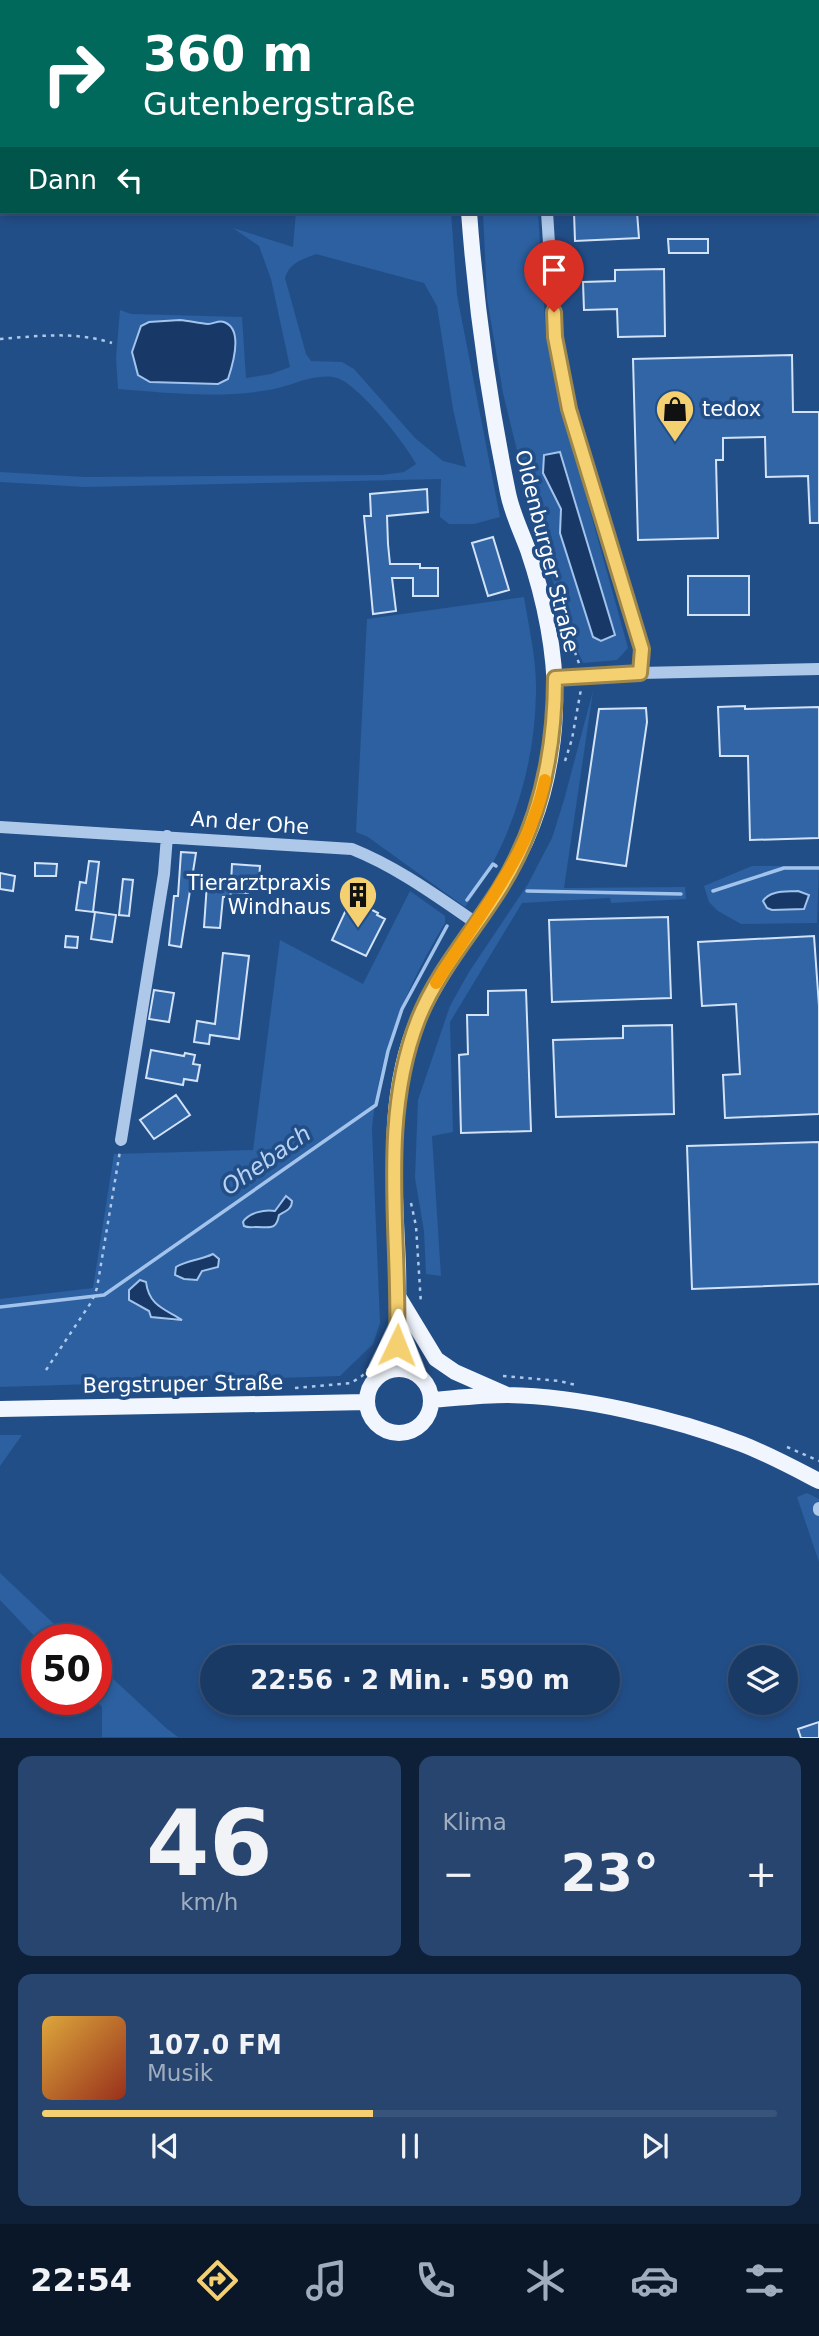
<!DOCTYPE html>
<html lang="de">
<meta charset="utf-8">
<style>
:root{--surface:#1a3a66;--page:#27456f;--text:#f1f3f6;--muted:#9fadbf;--line:#38547a;--accent:#f5d070}
body{margin:0;font-family:"DejaVu Sans",sans-serif;background:var(--page);color:var(--text);height:100vh;display:flex;flex-direction:column;font-size:26px;white-space:nowrap}
*{box-sizing:border-box;margin:0}
p{font-size:23px;color:var(--muted)}
.icon{flex:none;width:38px;height:38px;fill:none;stroke:currentColor;stroke-width:2;stroke-linecap:round;stroke-linejoin:round}
.map{position:relative;height:1738px;overflow:hidden}
.side{display:flex;flex-direction:column;gap:18px;padding:18px;background:#0e2038;flex:1}
.side>*{flex:none}
.hud{position:absolute;left:0px;top:0px;width:819px;height:214px;box-shadow:0 4px 10px #0003,0 0 0 2px var(--line);background:#00695c;color:#fff;overflow:hidden}
.controls{position:absolute;left:728px;top:1645px;display:grid;gap:14px}
.controls a{display:grid;place-items:center;width:70px;height:70px;border-radius:50%;background:var(--surface);box-shadow:0 4px 10px #0003,0 0 0 2px var(--line);font-size:35px}
.speed{position:absolute;left:21px;top:1624px;display:flex;gap:14px;font-size:35px;font-weight:700;text-align:center}
.speed>*{display:grid;place-content:center;width:91px;height:91px;border-radius:50%;background:var(--surface);box-shadow:0 4px 10px #0003,0 0 0 2px var(--line);line-height:1}
.speed .limit{border:10px solid #d22;background:#fff;color:#111}
.pin{position:absolute;display:grid;place-items:center;width:60px;height:60px;color:#fff;margin:-72px -30px;border-radius:50% 50% 50% 0;rotate:-45deg;box-shadow:0 0 7px #0007}
.pin .icon{rotate:45deg}
.me{position:absolute;width:77px;margin:-38px;rotate:2deg;stroke-linejoin:round;filter:drop-shadow(0 0 5px #0008)}
.turn{display:flex;align-items:center;gap:24px;height:147px;padding:0 28px;font-size:32px}
.turn .icon{width:91px;height:91px;stroke-width:2.5}
.turn b{display:block;font-size:49px;line-height:60px}
.then{display:flex;align-items:center;height:66px;padding:0 28px;background:#0003;gap:14px;font-size:26px}
.big{font-size:52px;font-weight:700;line-height:1.1}
.side .card{flex:1;display:flex;flex-direction:column;justify-content:center;gap:10px;min-width:0;padding:0 24px;border-radius:14px;background:var(--page)}
.side .dial{align-items:center;gap:0}
.dial b{font-size:91px;line-height:1}
.song{display:flex;align-items:center;gap:21px}
.cover{width:84px;height:84px;border-radius:10px;background:linear-gradient(135deg,hsl(40 70% 55%),hsl(10 70% 35%))}
.played{height:7px;border-radius:4px;background:linear-gradient(90deg,var(--accent) 45%,var(--line) 45%)}
.keys{display:flex;justify-content:space-around;direction:ltr}
.heat{display:flex;justify-content:space-between;align-items:center;font-size:38px;direction:ltr}
.side .tiles{flex:1;display:grid;gap:18px;grid-template-columns:1fr 1fr}
.card:last-child{grid-column:span 2}
.trip{position:absolute;left:200px;top:1645px;width:420px;height:70px;border-radius:35px;background:var(--surface);box-shadow:0 4px 10px #0003,0 0 0 2px var(--line);font-weight:700;line-height:70px;text-align:center}
.menu{display:flex;height:112px;justify-content:space-around;align-items:center;background:#0a1729;color:var(--muted)}
.menu .icon{width:49px;height:49px}
.menu .current{color:var(--accent)}
.menu b{font-size:32px;color:var(--text)}
.map>svg:first-child{display:block}
.green{fill:#2c60a0;fill-rule:evenodd}
.water{fill:#183968;stroke:#a2c3eb;stroke-width:2}
.lines{fill:none;stroke-linecap:round;stroke-linejoin:round}
.stream{stroke:#a2c3eb;stroke-width:3.5}
.building{fill:#3265a5;stroke:#d2e3f7;stroke-width:2}
.path{stroke:#aec8ea;stroke-width:2.5;stroke-dasharray:3.5 5;stroke-linecap:butt}
.minor{stroke:#aec8ea;stroke-width:12}
.major{stroke:#f1f6fe;stroke-width:16}
.route-casing{stroke:#9f8749;stroke-width:18}
.route{stroke:#f5d070;stroke-width:12}
.slow{stroke:#f59e0b;stroke-width:12}
.labels{text-anchor:middle;stroke-width:7;stroke-linejoin:round;paint-order:stroke}
.poi-label{font-size:21px;fill:#fff;stroke:#224e88;text-anchor:start}
.street-label{font-size:21px;fill:#fff;stroke:#224e88}
.water-label{font-size:23px;font-style:italic;fill:#bad2f1;stroke:#224e88}
</style>
<div class="map">
<svg width="819" height="1738" viewBox="0 0 819 1738">
<rect width="100%" height="100%" fill="#224e88"/>
<path class="green" d="M 296,212 L 451,212 L 457,295 L 500,517 L 474,524 L 449,524 L 440,517 L 441,479 L 85,487 L 0,482 L 0,472 L 85,477 L 382,475 L 404,472 L 416,464 C 406,444 358,384 337,378 C 317,372 293,385 274,389 C 223,399 169,393 118,389 L 116,358 L 120,310 L 131,314 L 242,317 L 246,378 L 271,374 L 290,367 L 271,279 L 259,246 L 233,228 L 293,247 ZM 316,254 L 424,283 L 437,306 L 453,409 L 466,467 L 443,461 L 415,438 L 354,369 L 342,362 L 311,361 L 306,354 L 285,278 C 290,262 302,260 316,254 Z
M 483,212 L 538,212 L 546,337 L 563,413 L 628,648 L 617,660 L 583,663 L 566,624 L 532,512 L 503,393 L 487,298 Z
M 524,597 C 529,629 537,661 536,693 C 535,768 510,847 465,907 L 368,837 L 356,832 L 367,619 Z
M 593,691 L 564,888 L 685,887 L 686,899 L 611,903 L 610,898 L 522,903 L 450,1022 L 453,1132 L 432,1136 L 441,1276 L 426,1274 L 424,1231 L 415,1178 L 418,1100 L 450,1006 L 469,972 L 528,884 L 552,838 L 564,800 Z
M 752,866 L 819,866 L 817,923 L 741,924 L 718,911 L 709,902 L 704,886 Z
M 410,891 L 445,916 L 445,923 C 405,990 379,1051 372,1129 L 380,1323 L 373,1344 L 340,1376 L 0,1387 L 0,1299 L 93,1288 L 114,1154 L 253,1150 L 280,940 L 363,984 ZM 280,1203 L 288,1210 L 279,1214 L 277,1224 L 257,1227 L 255,1214 L 265,1210 L 275,1211 ZM 205,1259 L 218,1267 L 202,1271 L 181,1264 ZM 137,1282 L 146,1282 C 149,1304 163,1310 182,1319 L 174,1321 L 151,1317 L 149,1311 L 134,1304 L 128,1295 Z
M 0,1435 L 22,1435 L 0,1466 Z
M 807,1493 L 819,1499 L 819,1562 L 797,1497 Z
M 0,1573 L 71,1640 L 38,1640 L 0,1600 Z
M 96,1663 L 166,1728 L 178,1737 L 102,1737 L 102,1707 L 95,1699 Z"/>
<path class="water" d="M 180,320 C 189,321 199,323 208,324 C 214,324 218,320 224,322 C 244,329 233,364 228,379 L 218,384 L 150,382 L 138,375 L 132,352 L 141,326 L 149,322 Z
M 560,452 L 615,635 L 601,641 L 593,637 L 560,533 L 561,509 L 543,473 L 544,455 Z
M 798,891 L 809,895 L 804,909 L 772,910 L 767,908 L 763,901 C 770,890 786,892 798,891 Z
M 286,1196 L 292,1201 C 292,1209 286,1211 279,1215 C 276,1231 270,1227 256,1227 C 252,1227 248,1228 244,1226 L 243,1222 C 248,1213 265,1209 275,1211 Z
M 213,1254 L 219,1259 L 218,1267 L 202,1271 L 197,1280 L 184,1279 L 175,1275 L 176,1267 C 187,1260 201,1260 213,1254 Z
M 140,1280 L 146,1282 C 149,1306 165,1309 182,1320 L 151,1317 L 149,1311 L 129,1300 L 129,1290 Z"/>
<g class="lines">
<path class="stream" d="M 527,891 L 681,894
M 713,891 L 784,868 L 819,868
M 467,900 L 493,864 L 496,866
M 0,1307 L 104,1295 L 376,1105 L 388,1051 L 402,1009 L 447,926"/>
</g>
<path class="building" d="M 574,212 L 637,212 L 639,238 L 575,241 Z
M 668,239 L 708,239 L 708,253 L 669,253 Z
M 664,269 L 665,336 L 618,337 L 617,309 L 584,310 L 583,282 L 615,281 L 615,270 Z
M 792,355 L 793,412 L 819,412 L 819,523 L 810,523 L 808,476 L 766,477 L 765,437 L 723,438 L 723,460 L 716,460 L 718,538 L 638,540 L 633,359 Z
M 427,489 L 428,512 L 387,516 L 388,544 L 390,564 L 420,564 L 420,568 L 438,568 L 438,596 L 413,596 L 413,578 L 392,578 L 396,611 L 373,614 L 364,516 L 371,516 L 370,494 Z
M 493,537 L 509,590 L 488,596 L 472,543 Z
M 688,576 L 749,576 L 749,615 L 688,615 Z
M 745,706 L 745,709 L 819,707 L 819,838 L 750,840 L 748,756 L 720,756 L 718,707 Z
M 646,708 L 647,722 L 626,866 L 577,859 L 599,709 Z
M 181,852 L 196,853 L 181,947 L 169,945 L 174,896 L 178,896 Z
M 89,861 L 99,862 L 93,912 L 76,910 L 80,882 L 86,883 Z
M 35,863 L 57,864 L 56,876 L 35,876 Z
M 232,864 L 260,866 L 259,881 L 249,880 L 248,893 L 231,892 L 230,897 L 223,897 L 220,928 L 204,927 L 207,883 L 231,884 Z
M 0,873 L 15,876 L 13,891 L 0,889 Z
M 123,879 L 133,880 L 129,916 L 119,915 Z
M 351,899 L 378,913 L 377,915 L 385,919 L 366,956 L 332,940 Z
M 95,912 L 116,915 L 112,942 L 91,939 Z
M 668,917 L 671,998 L 552,1002 L 549,920 Z
M 66,936 L 78,937 L 77,948 L 65,947 Z
M 814,936 L 819,1006 L 819,1114 L 725,1118 L 723,1075 L 740,1074 L 736,1004 L 702,1006 L 698,942 Z
M 223,953 L 249,956 L 239,1039 L 210,1035 L 209,1044 L 194,1042 L 197,1021 L 215,1024 Z
M 154,990 L 174,993 L 169,1022 L 149,1019 Z
M 526,990 L 531,1131 L 461,1133 L 459,1055 L 468,1054 L 467,1015 L 488,1015 L 488,991 Z
M 672,1025 L 674,1114 L 556,1117 L 553,1040 L 623,1038 L 623,1026 Z
M 151,1050 L 184,1056 L 185,1053 L 195,1055 L 193,1064 L 200,1065 L 197,1081 L 184,1079 L 183,1085 L 146,1078 Z
M 176,1095 L 190,1115 L 154,1139 L 140,1120 Z
M 819,1142 L 819,1284 L 692,1289 L 687,1146 Z
M 819,1722 L 819,1738 L 801,1738 L 798,1729 Z"/>
<g class="lines">
<path class="path" d="M 0,339 C 38,336 75,331 112,343
M 563,620 L 580,666
M 565,761 L 572,739 L 581,689
M 411,1203 L 416,1226 L 421,1304
M 46,1370 L 92,1301 L 97,1288 L 120,1151
M 503,1376 L 559,1381 L 576,1385
M 295,1388 L 351,1383 L 362,1376 L 384,1352
M 787,1447 L 819,1461"/>
<path class="minor" d="M 532,0 L 532,2
M 547,212 L 555,337 L 570,409 L 642,649 L 640,673
M 555,678 L 640,673 L 819,669
M 0,827 L 352,849 C 397,867 435,895 476,923
M 121,1140 L 164,874 L 167,836
M 819,1508 L 819,1510"/>
<path class="major" d="M 453,0 L 453,2
M 399,1298 L 436,1359 L 455,1372 L 505,1394
M367 1401a32 32 0 1 1 64 0a32 32 0 1 1-64 0Z
M 398,1369 C 397,1335 399,1300 398,1266 C 395,1184 384,1093 420,1015 C 441,971 470,933 497,893 C 525,851 544,802 551,753 C 562,684 550,615 528,550 C 521,531 512,513 508,493 C 489,401 476,306 469,212
M 432,1400 C 457,1398 482,1395 507,1395 C 580,1396 673,1418 742,1444 C 768,1454 794,1468 819,1481
M 0,1409 L 367,1402"/>
</g>
<g class="lines">
<g class="route-casing">
<path id="route" d="M 397,1345 C 401,1237 378,1123 418,1020 C 437,972 472,933 499,890 C 540,825 555,754 555,678 L 640,673 L 642,649 L 569,409 L 555,337 L 554,312"/>
</g>
<use href="#route" class="route"/>
<path class="slow" d="M 436,983 C 477,917 528,858 545,780"/>
</g>
<defs>
<g id="shop-pin" transform="scale(2.0125)"><path d="M0 17L-7.5 6A9.5 9.5 0 1 1 7.5 6Z" fill="#f5d070" stroke="#224e88"/><path d="M-5-2.5h2.3a2.7 3.5 0 0 1 5.4 0H5L5.5 6h-11ZM-1.5-2.5h3a1.5 2.3 0 0 0-3 0Z" fill="#111"/></g>
<g id="building-pin" transform="scale(2.0125)"><path d="M0 17L-7.5 6A9.5 9.5 0 1 1 7.5 6Z" fill="#f5d070" stroke="#224e88"/><path d="M-4-6H4V6H1V3H-1V6H-4ZM-2.5-4.3h1.7v1.8h-1.7ZM.8-4.3h1.7v1.8H.8ZM-2.5-1h1.7V.8h-1.7ZM.8-1h1.7V.8H.8Z" fill="#111"/></g>
</defs>
<g fill-rule="evenodd">
<use href="#shop-pin" x="675" y="409"/>
<use href="#building-pin" x="358" y="895"/>
</g>
<g class="labels">
<g class="poi-label">
<text x="702" y="416">tedox</text>
<text x="331" y="890" text-anchor="end">Tierarztpraxis<tspan x="331" dy="24">Windhaus</tspan></text>
</g>
<g class="street-label">
<text transform="translate(547 551) rotate(76)" y="7">Oldenburger Straße</text>
<text transform="translate(250 823) rotate(4)" y="7">An der Ohe</text>
<text transform="translate(183 1384) rotate(-1)" y="7">Bergstruper Straße</text>
</g>
<g class="water-label">
<text transform="translate(266 1160) rotate(-35)" y="8">Ohebach</text>
</g>
</g>
</svg>
<div class="controls">
<a><svg class="icon" aria-label="layers" viewBox="0 0 24 24"><path d="M12 4l9 5-9 5-9-5zM3 14l9 5 9-5"/></svg></a>
</div>
<div class="speed"><div class="limit">50</div></div>
<div class="pin" style="left:554px;top:312px;background:#d93025"><svg class="icon" aria-label="arrive" viewBox="0 0 24 24"><path d="M6 21V4h12l-3 4 3 4H6"/></svg></div>
<svg class="me" style="left:397px;top:1345px" viewBox="-20 -20 40 40"><path d="M0-17L14 15 0 8-14 15z" fill="#f5d070" stroke="#fff" stroke-width="4"/></svg>
<div class="trip">22:56 · 2 Min. · 590 m</div>
<div class="hud">
<div class="turn"><svg class="icon" aria-label="right" viewBox="0 0 24 24"><path d="M7 20v-9h11M14 6l5 5-5 5"/></svg><div><b>360 m</b>Gutenbergstraße</div></div>
<div class="then">Dann<svg class="icon" aria-label="left" viewBox="0 0 24 24"><path d="M17 20v-9H6M10 6l-5 5 5 5"/></svg></div>
</div>
</div>
<section class="side">
<div class="tiles">
<div class="card dial"><b>46</b><p>km/h</p></div>
<div class="card"><p>Klima</p>
<div class="heat"><a>−</a><b class="big">23°</b><a>+</a></div>
</div>
<div class="card">
<div class="song"><i class="cover"></i><div><b>107.0 FM</b><p>Musik</p></div></div>
<div class="played"></div>
<div class="keys"><svg class="icon" aria-label="previous" viewBox="0 0 24 24"><path d="M18 5L8 12l10 7zM5 5v14"/></svg><svg class="icon" aria-label="pause" viewBox="0 0 24 24"><path d="M8 5v14M16 5v14"/></svg><svg class="icon" aria-label="next" viewBox="0 0 24 24"><path d="M6 5l10 7-10 7zM19 5v14"/></svg></div>
</div>
</div>
</section>
<nav class="menu">
<b>22:54</b>
<svg class="icon current" aria-label="directions" viewBox="0 0 24 24"><path d="M12 3l9 9-9 9-9-9zM9 14v-3h6M13 9l2 2-2 2"/></svg>
<svg class="icon" aria-label="music" viewBox="0 0 24 24"><path d="M9 18V5l10-2v13"/><circle cx="6" cy="18" r="3"/><circle cx="16" cy="16" r="3"/></svg>
<svg class="icon" aria-label="phone" viewBox="0 0 24 24"><path d="M5 4h4l2 5-3 2q2 4 5 5l2-3 5 2v4C11 20 4 13 5 4z"/></svg>
<svg class="icon" aria-label="climate" viewBox="0 0 24 24"><path d="M12 3v18M4 7l16 10M4 17L20 7"/></svg>
<svg class="icon" aria-label="car" viewBox="0 0 24 24"><path d="M5 17H2v-5l4-1 3-4h7l3 4 3 1v5h-3M9 17h6M6 11h13"/><circle cx="7" cy="17" r="2"/><circle cx="17" cy="17" r="2"/></svg>
<svg class="icon" aria-label="filters" viewBox="0 0 24 24"><path d="M4 7h16M4 17h16"/><circle cx="9" cy="7" r="2"/><circle cx="15" cy="17" r="2"/></svg>
</nav>
